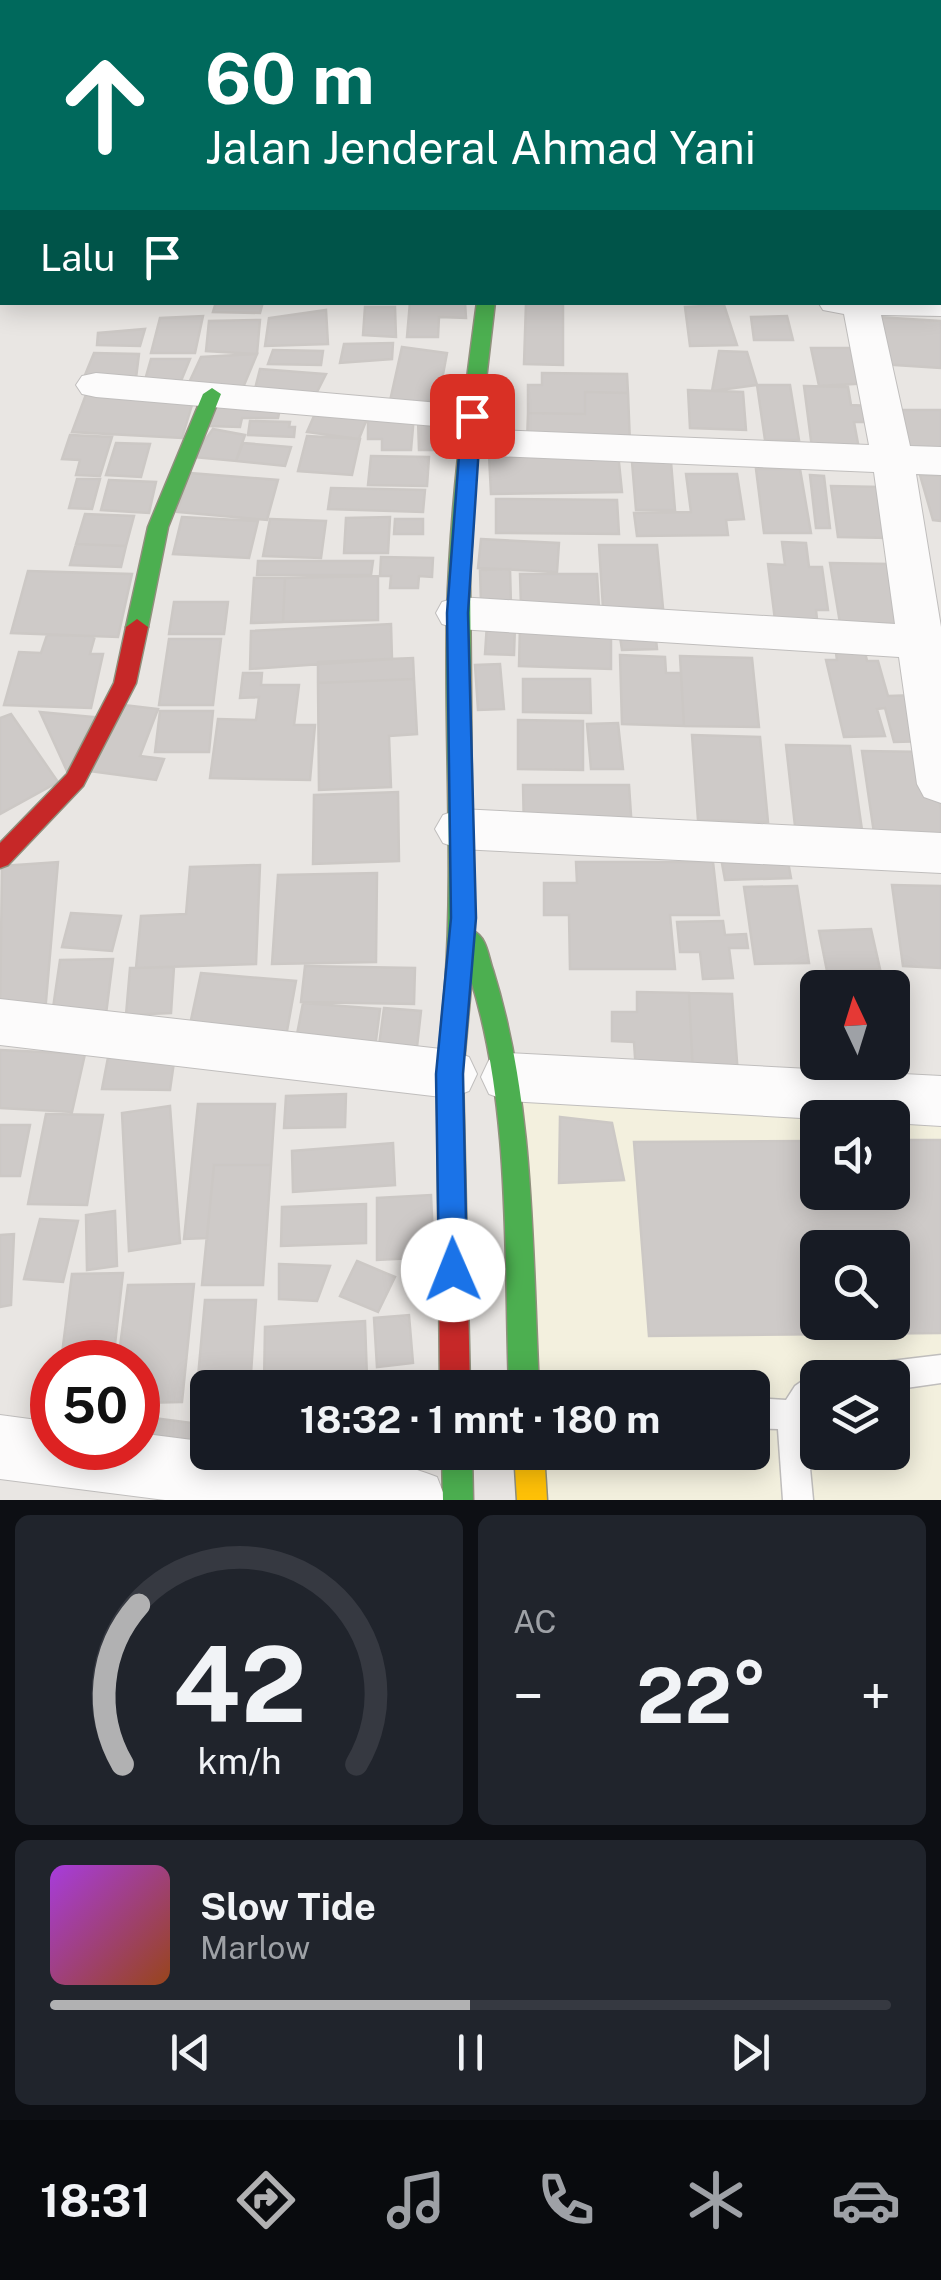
<!DOCTYPE html>
<html lang="id">
<meta charset="utf-8">
<style>
:root{--surface:#171b24;--page:#20242c;--text:#f1f3f6;--muted:#9ea1a6;--line:#363941;--accent:#b1b1b2}
body{margin:0;font-family:"Public Sans",sans-serif;background:var(--page);color:var(--text);height:100vh;display:flex;flex-direction:column;font-size:38px;white-space:nowrap}
*{box-sizing:border-box;margin:0}
p{font-size:32px;color:var(--muted)}
.icon{flex:none;width:55px;height:55px;fill:none;stroke:currentColor;stroke-width:2;stroke-linecap:round;stroke-linejoin:round}
.map{position:relative;height:1500px;overflow:hidden}
.side{display:flex;flex-direction:column;gap:15px;padding:15px;background:#0d0f14;flex:1}
.side>*{flex:none}
.top-card{position:absolute;left:0px;top:0px;width:942px;height:305px;box-shadow:0 5px 25px #0003;background:#00695c;color:#fff;overflow:hidden}
.needle{width:65px;rotate:356deg}
.controls{position:absolute;left:800px;top:970px;display:grid;gap:20px}
.controls a{display:grid;place-items:center;width:110px;height:110px;border-radius:15px;background:var(--surface);box-shadow:0 5px 25px #0003;font-size:50px}
.speed{position:absolute;left:30px;top:1340px;display:flex;gap:20px;font-size:50px;font-weight:700;text-align:center}
.speed>*{display:grid;place-content:center;width:130px;height:130px;border-radius:50%;background:var(--surface);box-shadow:0 5px 25px #0003;line-height:1}
.speed .limit{border:15px solid #d22;background:#fff;color:#111}
.pin{position:absolute;display:grid;place-items:center;width:85px;height:85px;color:#fff;margin:-42px;border-radius:20px;box-shadow:0 5px 15px #0006}
.me{position:absolute;width:110px;margin:-55px;rotate:359deg;stroke-linejoin:round;filter:drop-shadow(0 0 8px #0008)}
.turn{display:flex;align-items:center;gap:35px;height:210px;padding:0 40px;font-size:45px}
.turn .icon{width:130px;height:130px;stroke-width:2.5}
.turn b{display:block;font-size:70px;line-height:85px}
.then{display:flex;align-items:center;height:95px;padding:0 40px;background:#0003;gap:20px;font-size:38px}
.big{font-size:75px;font-weight:700;line-height:1.1}
.side .widget{flex:1;display:flex;flex-direction:column;justify-content:center;gap:15px;min-width:0;padding:0 35px;border-radius:15px;background:var(--page)}
.side .dial{align-items:center;gap:0}
.dial svg{height:260px;overflow:visible;fill:none;stroke:var(--line);stroke-width:7;stroke-linecap:round;text-anchor:middle}
.dial text{fill:var(--text);stroke:none}
.song{display:flex;align-items:center;gap:30px}
.cover{width:120px;height:120px;border-radius:15px;background:linear-gradient(135deg,hsl(280 70% 55%),hsl(20 70% 35%))}
.played{height:10px;border-radius:5px;background:linear-gradient(90deg,var(--accent) 50%,var(--line) 50%)}
.keys{display:flex;justify-content:space-around;direction:ltr}
.heat{display:flex;justify-content:space-between;align-items:center;font-size:55px;direction:ltr}
.side .tiles{flex:1;display:grid;gap:15px;grid-template-columns:1fr 1fr}
.widget:last-child{grid-column:span 2}
.trip{position:absolute;left:190px;top:1370px;width:580px;height:100px;border-radius:15px;background:var(--surface);box-shadow:0 5px 25px #0003;font-weight:700;line-height:100px;text-align:center}
.menu{display:flex;height:160px;justify-content:space-around;align-items:center;background:#090b0e;color:var(--muted)}
.menu .icon{width:70px;height:70px}
.menu .active{color:var(--accent)}
.menu b{font-size:45px;color:var(--text)}
.map>svg:first-child{display:block}
.education{fill:#f3f0de;fill-rule:evenodd}
.building{fill:#cecac8;stroke:#ccc8c5;stroke-width:2.5;fill-rule:evenodd}
.lines{fill:none;stroke-linecap:round;stroke-linejoin:round}
.lane-casing{stroke:#c0bebd;stroke-width:3}
.street-casing{stroke:#c0bebd;stroke-width:2}
.fast-casing{stroke:#90907d;stroke-width:3}
.slow-casing{stroke:#90907d;stroke-width:3}
.jam-casing{stroke:#90907d;stroke-width:3}
.lane{fill:#fcfbfb;fill-rule:evenodd}
.street{fill:#fcfbfb;fill-rule:evenodd}
.fast{fill:#4caf50;fill-rule:evenodd}
.slow{fill:#ffc107;fill-rule:evenodd}
.jam{fill:#c62828;fill-rule:evenodd}
.route{fill:#1a73e8;stroke:#114b97;stroke-width:2.5}
</style>
<div class="map">
<svg width="941" height="1500" viewBox="0 0 941 1500">
<rect width="100%" height="100%" fill="#e9e6e3"/>
<path class="education" d="M 508,1077 L 941,1111 L 941,1500 L 532,1500 L 529,1453 L 752,1452 L 752,1388 L 524,1387 ZM 818,1118 L 892,1118 L 892,1192 L 818,1192 ZM 818,1248 L 892,1248 L 892,1322 L 818,1322 ZM 818,1378 L 892,1378 L 892,1452 L 818,1452 Z"/>
<path class="building" d="M 216,302 L 263,302 L 260,313 L 213,312 Z
M 410,302 L 465,302 L 466,318 L 439,317 L 438,337 L 407,337 Z
M 526,303 L 563,304 L 563,365 L 524,364 Z
M 724,305 L 737,345 L 690,346 L 685,307 Z
M 365,307 L 395,307 L 396,337 L 363,335 Z
M 326,310 L 328,344 L 265,346 L 269,318 Z
M 203,316 L 195,353 L 151,353 L 160,318 Z
M 787,316 L 793,340 L 754,340 L 751,317 Z
M 877,317 L 941,321 L 941,368 L 880,364 Z
M 260,320 L 257,354 L 206,351 L 209,321 Z
M 145,329 L 140,346 L 97,345 L 98,333 Z
M 393,343 L 392,359 L 340,363 L 344,344 Z
M 402,347 L 447,353 L 438,401 L 390,401 Z
M 811,348 L 861,348 L 871,383 L 819,386 Z
M 273,350 L 323,351 L 321,365 L 268,364 Z
M 719,351 L 747,352 L 757,385 L 712,391 Z
M 94,353 L 139,354 L 135,386 L 83,380 Z
M 257,354 L 242,390 L 187,387 L 201,357 Z
M 151,359 L 190,359 L 181,381 L 145,380 Z
M 260,369 L 326,374 L 316,394 L 255,389 Z
M 542,373 L 627,374 L 628,393 L 585,392 L 585,414 L 528,413 L 528,385 L 542,385 Z
M 757,385 L 790,385 L 799,440 L 765,440 Z
M 804,386 L 848,387 L 851,405 L 870,406 L 873,422 L 854,422 L 859,449 L 812,448 Z
M 88,389 L 195,395 L 182,438 L 72,432 Z
M 688,390 L 743,392 L 746,430 L 690,428 Z
M 585,392 L 628,393 L 630,444 L 527,442 L 528,413 L 585,414 Z
M 214,403 L 281,404 L 278,418 L 242,418 L 240,427 L 209,426 Z
M 317,409 L 368,416 L 359,439 L 307,432 Z
M 898,410 L 941,410 L 941,451 L 908,451 Z
M 414,416 L 411,450 L 382,450 L 382,439 L 368,439 L 368,417 Z
M 418,418 L 448,418 L 449,450 L 419,450 Z
M 250,421 L 290,422 L 289,427 L 295,427 L 294,437 L 248,435 Z
M 213,429 L 245,435 L 236,461 L 193,457 Z
M 70,435 L 112,437 L 100,476 L 76,475 L 80,460 L 62,459 Z
M 307,436 L 360,439 L 352,475 L 298,471 Z
M 116,443 L 150,444 L 141,477 L 106,475 Z
M 243,443 L 291,447 L 285,466 L 236,461 Z
M 618,453 L 622,492 L 491,494 L 489,455 Z
M 371,456 L 429,457 L 427,486 L 368,485 Z
M 632,462 L 671,462 L 675,510 L 636,510 Z
M 756,469 L 800,469 L 811,533 L 764,533 Z
M 190,473 L 278,480 L 267,520 L 177,512 Z
M 686,474 L 737,474 L 744,519 L 726,520 L 728,535 L 637,536 L 634,513 L 691,512 Z
M 810,475 L 824,476 L 830,528 L 816,528 Z
M 920,475 L 941,476 L 941,521 L 933,520 Z
M 77,479 L 100,479 L 92,509 L 69,508 Z
M 109,480 L 156,482 L 149,513 L 101,510 Z
M 831,486 L 881,487 L 889,538 L 838,537 Z
M 331,488 L 425,490 L 423,512 L 328,509 Z
M 496,499 L 617,500 L 619,534 L 496,533 Z
M 85,514 L 134,516 L 126,546 L 76,544 Z
M 182,517 L 258,521 L 249,558 L 173,554 Z
M 390,517 L 388,553 L 344,553 L 346,518 Z
M 270,519 L 326,521 L 321,558 L 263,556 Z
M 395,519 L 423,519 L 423,534 L 394,534 Z
M 481,539 L 559,543 L 557,572 L 478,568 Z
M 782,542 L 806,543 L 809,567 L 822,567 L 828,610 L 816,610 L 818,629 L 776,628 L 768,564 L 785,565 Z
M 76,544 L 126,546 L 121,567 L 70,565 Z
M 599,545 L 657,545 L 663,608 L 603,608 Z
M 381,557 L 433,558 L 432,577 L 419,576 L 418,588 L 390,588 L 391,576 L 380,576 Z
M 258,561 L 373,561 L 371,575 L 257,575 Z
M 830,563 L 890,564 L 900,624 L 840,623 Z
M 510,569 L 511,605 L 481,605 L 480,570 Z
M 28,571 L 132,574 L 118,637 L 11,633 Z
M 520,574 L 597,574 L 599,607 L 521,607 Z
M 378,576 L 378,620 L 283,622 L 285,578 Z
M 254,578 L 285,578 L 283,622 L 251,623 Z
M 174,602 L 228,602 L 224,634 L 169,634 Z
M 391,624 L 392,659 L 250,669 L 251,631 Z
M 487,624 L 515,625 L 514,655 L 485,654 Z
M 520,625 L 611,628 L 611,669 L 519,666 Z
M 619,630 L 655,630 L 657,649 L 622,650 Z
M 47,635 L 95,636 L 90,654 L 103,654 L 91,708 L 4,705 L 19,652 L 41,653 Z
M 169,639 L 221,639 L 213,705 L 159,705 Z
M 865,652 L 867,661 L 878,661 L 888,696 L 917,695 L 931,741 L 894,742 L 885,708 L 877,709 L 885,736 L 844,737 L 826,660 L 837,660 L 836,653 Z
M 620,655 L 665,657 L 666,673 L 681,673 L 684,726 L 622,724 Z
M 680,656 L 752,658 L 759,727 L 684,726 Z
M 413,658 L 414,679 L 318,683 L 318,662 Z
M 500,664 L 504,709 L 478,710 L 475,665 Z
M 243,673 L 262,673 L 261,685 L 299,685 L 294,725 L 315,725 L 310,780 L 210,778 L 218,719 L 256,720 L 259,697 L 240,698 Z
M 414,679 L 417,734 L 389,736 L 391,787 L 319,790 L 318,683 Z
M 523,679 L 590,679 L 591,713 L 523,712 Z
M 115,704 L 158,709 L 140,756 L 164,759 L 156,780 L 89,771 Z
M 160,711 L 213,711 L 209,752 L 155,752 Z
M 40,712 L 94,717 L 67,771 Z
M 11,714 L 58,782 L 0,814 L 0,718 Z
M 518,720 L 583,721 L 583,770 L 518,769 Z
M 618,723 L 623,769 L 591,769 L 587,724 Z
M 692,735 L 760,737 L 768,822 L 698,820 Z
M 786,745 L 850,746 L 863,837 L 796,835 Z
M 862,751 L 930,752 L 941,810 L 941,834 L 874,833 Z
M 523,785 L 629,785 L 632,830 L 524,830 Z
M 398,792 L 399,861 L 313,864 L 314,795 Z
M 787,856 L 791,878 L 725,880 L 721,858 Z
M 58,862 L 45,1013 L 0,1016 L 2,866 Z
M 576,862 L 713,862 L 719,915 L 670,915 L 675,969 L 570,969 L 569,915 L 544,915 L 544,883 L 577,883 Z
M 260,865 L 256,964 L 136,968 L 141,916 L 186,914 L 190,867 Z
M 377,873 L 376,962 L 272,964 L 278,875 Z
M 892,885 L 941,886 L 941,968 L 903,966 Z
M 797,886 L 809,963 L 755,964 L 744,887 Z
M 71,913 L 121,916 L 112,951 L 62,947 Z
M 723,921 L 725,935 L 746,934 L 748,948 L 729,948 L 733,978 L 703,979 L 700,952 L 680,952 L 677,922 Z
M 871,929 L 880,969 L 827,971 L 819,931 Z
M 113,959 L 106,1014 L 52,1015 L 60,960 Z
M 305,966 L 415,968 L 414,1004 L 301,1002 Z
M 174,967 L 171,1013 L 126,1015 L 130,968 Z
M 201,973 L 296,981 L 285,1042 L 188,1034 Z
M 637,992 L 689,993 L 693,1074 L 636,1072 L 634,1042 L 612,1041 L 612,1012 L 637,1012 Z
M 689,993 L 732,994 L 738,1075 L 693,1074 Z
M 303,1003 L 380,1009 L 374,1056 L 294,1050 Z
M 384,1008 L 421,1011 L 416,1056 L 378,1053 Z
M 110,1047 L 176,1048 L 170,1090 L 102,1089 Z
M 0,1050 L 85,1054 L 72,1112 L 0,1108 Z
M 346,1094 L 345,1127 L 284,1128 L 286,1096 Z
M 198,1104 L 275,1104 L 271,1165 L 214,1165 L 207,1238 L 184,1239 Z
M 170,1106 L 180,1243 L 129,1251 L 122,1113 Z
M 46,1114 L 103,1115 L 87,1205 L 28,1204 Z
M 560,1117 L 612,1123 L 624,1180 L 559,1183 Z
M 0,1125 L 30,1125 L 20,1176 L 0,1176 Z
M 892,1140 L 941,1140 L 941,1333 L 649,1336 L 634,1142 L 818,1141 L 818,1192 L 892,1192 ZM 818,1248 L 892,1248 L 892,1322 L 818,1322 Z
M 393,1143 L 395,1185 L 293,1192 L 292,1151 Z
M 214,1165 L 271,1165 L 263,1285 L 202,1285 Z
M 431,1195 L 434,1257 L 377,1260 L 377,1198 Z
M 366,1204 L 366,1243 L 281,1246 L 282,1207 Z
M 115,1211 L 117,1266 L 87,1270 L 86,1215 Z
M 40,1219 L 78,1221 L 63,1282 L 24,1279 Z
M 14,1234 L 11,1305 L 0,1307 L 0,1235 Z
M 357,1261 L 395,1277 L 378,1312 L 340,1296 Z
M 279,1264 L 330,1266 L 317,1301 L 279,1299 Z
M 123,1273 L 113,1362 L 61,1362 L 72,1274 Z
M 194,1284 L 182,1402 L 138,1403 L 138,1362 L 118,1362 L 128,1285 Z
M 205,1300 L 256,1300 L 250,1388 L 208,1388 L 208,1410 L 195,1410 Z
M 409,1315 L 413,1363 L 377,1367 L 374,1318 Z
M 365,1321 L 367,1378 L 264,1385 L 265,1327 Z
M 138,1416 L 208,1425 L 208,1452 L 225,1459 L 138,1447 Z
M 359,1452 L 410,1452 L 409,1465 L 359,1463 Z"/>
<g class="lines">
<g class="lane-casing">
<path id="lane" d="M 941,1355 L 941,1383 L 892,1390 L 892,1378 L 860,1378 L 864,1368 L 874,1363 Z
M 818,1370 L 830,1378 L 818,1378 L 818,1405 L 810,1415 L 807,1436 L 813,1500 L 783,1500 L 778,1429 L 752,1428 L 752,1398 L 786,1400 L 795,1386 Z"/>
</g>
<g class="street-casing">
<path id="street" d="M 98,0 L 128,0 L 128,2 L 98,2 Z
M 796,0 L 826,0 L 827,2 L 797,2 Z
M 940,157 L 941,157 L 941,177 L 940,177 Z
M 0,208 L 2,208 L 2,230 L 0,230 Z
M 941,294 L 941,316 L 881,315 L 910,446 L 941,447 L 941,475 L 916,474 L 941,627 L 941,803 L 924,797 L 917,784 L 899,657 L 458,629 L 442,624 L 436,613 L 442,602 L 458,597 L 895,624 L 874,472 L 470,455 L 456,451 L 450,442 L 456,433 L 470,429 L 96,397 L 82,394 L 76,385 L 82,376 L 96,373 L 485,407 L 491,416 L 485,425 L 471,429 L 869,445 L 844,314 L 823,310 L 818,302 L 940,302 Z
M 460,809 L 941,833 L 941,873 L 460,849 L 443,843 L 435,829 L 443,815 Z
M 0,999 L 450,1050 L 469,1057 L 477,1074 L 469,1091 L 450,1098 L 0,1045 Z
M 508,1053 L 941,1076 L 941,1126 L 892,1123 L 892,1118 L 818,1119 L 508,1101 L 489,1094 L 481,1077 L 489,1060 Z
M 0,1415 L 52,1422 L 52,1448 L 138,1448 L 138,1433 L 208,1442 L 208,1452 C 279,1452 371,1450 437,1477 L 446,1500 L 165,1500 L 0,1479 Z"/>
</g>
<g class="fast-casing">
<path id="fast" d="M 503,0 L 517,0 L 517,2 L 503,2 Z
M 0,56 L 2,57 L 2,65 L 0,66 Z
M 477,302 L 495,302 L 477,457 L 470,574 L 473,931 C 487,937 488,956 493,970 C 535,1104 532,1248 539,1388 L 509,1388 C 504,1253 511,1110 471,980 L 467,995 L 458,998 L 449,995 L 445,987 C 454,862 444,738 447,614 C 450,509 463,406 477,302 Z
M 212,388 L 221,394 L 168,527 L 148,627 L 144,632 L 130,632 L 126,627 L 148,527 L 203,394 Z
M 442,1452 L 472,1452 L 473,1500 L 443,1500 Z"/>
</g>
<g class="slow-casing">
<path id="slow" d="M 940,45 L 941,45 L 941,55 L 940,55 Z
M 514,1452 L 544,1452 L 547,1500 L 517,1500 Z"/>
</g>
<g class="jam-casing">
<path id="jam" d="M 137,619 L 148,627 L 136,683 L 83,786 L 8,865 L 0,868 L 0,843 L 67,774 L 114,683 L 126,627 Z
M 458,976 L 467,979 L 471,987 L 463,1074 L 470,1388 L 440,1388 L 437,1074 L 445,987 L 449,979 Z"/>
</g>
<use href="#lane" class="lane"/>
<use href="#street" class="street"/>
<use href="#fast" class="fast"/>
<use href="#slow" class="slow"/>
<use href="#jam" class="jam"/>
</g>
<path class="route" d="M 472,410 L 481,416 L 468,613 L 476,918 L 463,1074 L 467,1270 L 463,1280 L 453,1284 L 443,1280 L 439,1270 L 436,1074 L 451,918 L 447,613 L 462,416 Z"/>
</svg>
<div class="controls">
<a><svg class="needle" viewBox="-14 -14 28 28"><path d="M0-13l5 13h-10z" fill="#e53935"/><path d="M0 13l5-13h-10z" fill="#9ea1a6"/></svg></a>
<a><svg class="icon" aria-label="sound" viewBox="0 0 24 24"><path d="M4 9h4l5-4v14l-5-4H4zM17 9q2 3 0 6"/></svg></a>
<a><svg class="icon" aria-label="search" viewBox="0 0 24 24"><circle cx="10" cy="10" r="6"/><path d="M15 15l6 6"/></svg></a>
<a><svg class="icon" aria-label="layers" viewBox="0 0 24 24"><path d="M12 4l9 5-9 5-9-5zM3 14l9 5 9-5"/></svg></a>
</div>
<div class="speed"><div class="limit">50</div></div>
<div class="pin" style="left:472px;top:416px;background:#d93025"><svg class="icon" aria-label="arrive" viewBox="0 0 24 24"><path d="M6 21V4h12l-3 4 3 4H6"/></svg></div>
<svg class="me" style="left:453px;top:1270px" viewBox="-20 -20 40 40"><circle r="19" fill="#fff"/><path d="M0-13L10 11 0 6-10 11z" fill="#1a73e8"/></svg>
<div class="trip">18:32 · 1 mnt · 180 m</div>
<div class="top-card">
<div class="turn"><svg class="icon" aria-label="ahead" viewBox="0 0 24 24"><path d="M12 20V5M6 11l6-6 6 6"/></svg><div><b>60 m</b>Jalan Jenderal Ahmad Yani</div></div>
<div class="then">Lalu<svg class="icon" aria-label="arrive" viewBox="0 0 24 24"><path d="M6 21V4h12l-3 4 3 4H6"/></svg></div>
</div>
</div>
<section class="side">
<div class="tiles">
<div class="widget dial"><svg viewBox="0 0 100 80">
<path d="M14 69A42 42 0 1 1 86 69"/>
<path d="M14 69A42 42 0 0 1 19 20" stroke="#b1b1b2"/>
<text x="50" y="56" font-size="32" font-weight="700">42</text>
<text x="50" y="72" font-size="11">km/h</text>
</svg></div>
<div class="widget"><p>AC</p>
<div class="heat"><a>−</a><b class="big">22°</b><a>+</a></div>
</div>
<div class="widget">
<div class="song"><i class="cover"></i><div><b>Slow Tide</b><p>Marlow</p></div></div>
<div class="played"></div>
<div class="keys"><svg class="icon" aria-label="previous" viewBox="0 0 24 24"><path d="M18 5L8 12l10 7zM5 5v14"/></svg><svg class="icon" aria-label="pause" viewBox="0 0 24 24"><path d="M8 5v14M16 5v14"/></svg><svg class="icon" aria-label="next" viewBox="0 0 24 24"><path d="M6 5l10 7-10 7zM19 5v14"/></svg></div>
</div>
</div>
</section>
<nav class="menu">
<b>18:31</b>
<svg class="icon active" aria-label="directions" viewBox="0 0 24 24"><path d="M12 3l9 9-9 9-9-9zM9 14v-3h6M13 9l2 2-2 2"/></svg>
<svg class="icon" aria-label="music" viewBox="0 0 24 24"><path d="M9 18V5l10-2v13"/><circle cx="6" cy="18" r="3"/><circle cx="16" cy="16" r="3"/></svg>
<svg class="icon" aria-label="phone" viewBox="0 0 24 24"><path d="M5 4h4l2 5-3 2q2 4 5 5l2-3 5 2v4C11 20 4 13 5 4z"/></svg>
<svg class="icon" aria-label="climate" viewBox="0 0 24 24"><path d="M12 3v18M4 7l16 10M4 17L20 7"/></svg>
<svg class="icon" aria-label="car" viewBox="0 0 24 24"><path d="M5 17H2v-5l4-1 3-4h7l3 4 3 1v5h-3M9 17h6M6 11h13"/><circle cx="7" cy="17" r="2"/><circle cx="17" cy="17" r="2"/></svg>
</nav>
